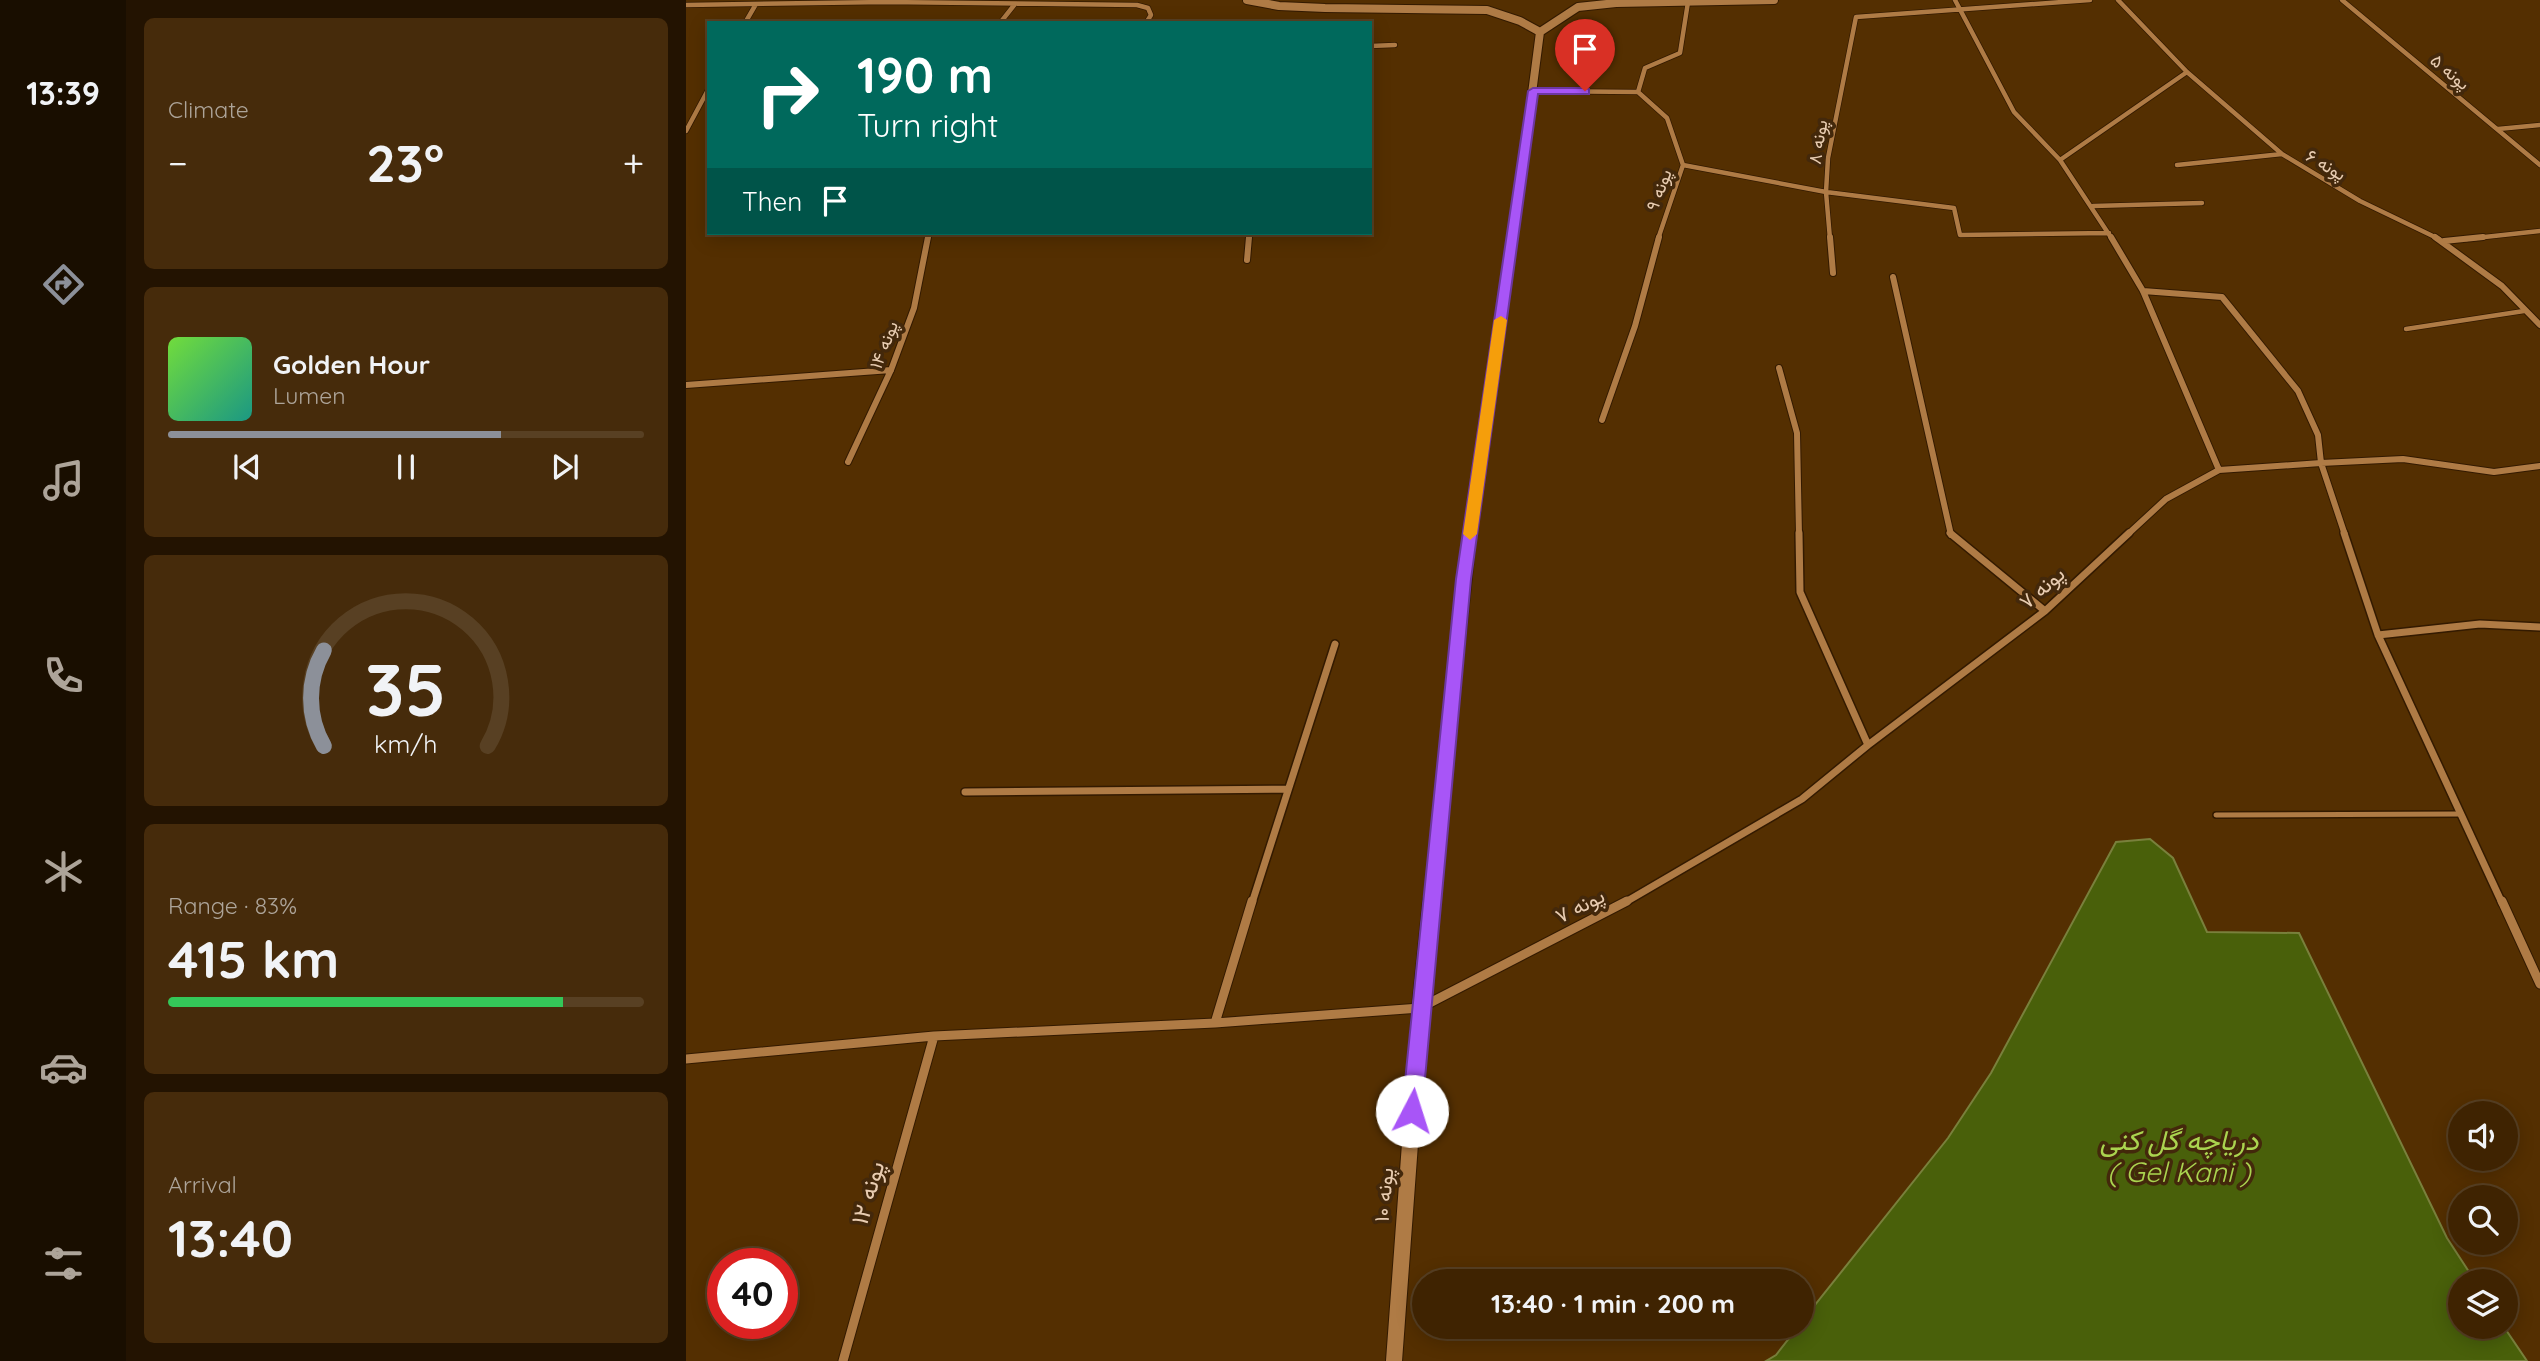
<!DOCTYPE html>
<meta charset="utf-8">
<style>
:root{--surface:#3f2301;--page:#462b0b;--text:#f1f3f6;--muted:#ada499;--line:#584023;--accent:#8c9099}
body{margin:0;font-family:Quicksand,Vazirmatn,sans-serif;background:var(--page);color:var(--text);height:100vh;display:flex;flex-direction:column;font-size:26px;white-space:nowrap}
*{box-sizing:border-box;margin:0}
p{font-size:23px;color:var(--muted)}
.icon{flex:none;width:38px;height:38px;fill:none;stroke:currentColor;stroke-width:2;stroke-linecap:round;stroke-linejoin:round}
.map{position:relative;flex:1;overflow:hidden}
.panel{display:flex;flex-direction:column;gap:18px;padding:18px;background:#231301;width:560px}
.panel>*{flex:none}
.guide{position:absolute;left:21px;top:21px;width:665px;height:214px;border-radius:0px;box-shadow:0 4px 18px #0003,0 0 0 2px var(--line);background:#00695c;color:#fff;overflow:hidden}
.buttons{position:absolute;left:1762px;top:1101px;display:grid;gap:14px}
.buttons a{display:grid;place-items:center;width:70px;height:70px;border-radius:50%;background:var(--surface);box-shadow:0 4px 18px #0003,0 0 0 2px var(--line);font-size:35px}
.speed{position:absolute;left:21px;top:1248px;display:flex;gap:14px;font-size:35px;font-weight:700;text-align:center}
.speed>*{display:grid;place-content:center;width:91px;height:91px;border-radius:50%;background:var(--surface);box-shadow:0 4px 18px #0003,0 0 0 2px var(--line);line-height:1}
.speed .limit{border:10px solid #d22;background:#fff;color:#111}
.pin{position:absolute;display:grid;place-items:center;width:60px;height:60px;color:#fff;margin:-72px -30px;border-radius:50% 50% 50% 0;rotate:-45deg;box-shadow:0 0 7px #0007}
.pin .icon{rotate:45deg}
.me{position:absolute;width:77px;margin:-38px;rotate:5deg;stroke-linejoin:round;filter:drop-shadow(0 0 5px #0008)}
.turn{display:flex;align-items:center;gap:24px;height:147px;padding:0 35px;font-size:32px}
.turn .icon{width:91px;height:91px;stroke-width:2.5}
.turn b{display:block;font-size:49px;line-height:60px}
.then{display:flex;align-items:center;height:66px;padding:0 35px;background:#0003;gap:14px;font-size:26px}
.big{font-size:52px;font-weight:700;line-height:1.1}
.panel .card{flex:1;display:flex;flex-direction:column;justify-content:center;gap:10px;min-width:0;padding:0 24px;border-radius:10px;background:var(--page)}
.panel .dial{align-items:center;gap:0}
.dial svg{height:182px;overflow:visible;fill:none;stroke:var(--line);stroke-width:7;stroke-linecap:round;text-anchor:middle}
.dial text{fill:var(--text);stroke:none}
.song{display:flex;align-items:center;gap:21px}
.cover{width:84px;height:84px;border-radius:10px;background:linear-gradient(135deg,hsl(100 70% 55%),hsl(170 70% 35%))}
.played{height:7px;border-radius:4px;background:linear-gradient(90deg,var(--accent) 70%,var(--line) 70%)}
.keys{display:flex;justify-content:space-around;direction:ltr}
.heat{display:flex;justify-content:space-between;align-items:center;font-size:38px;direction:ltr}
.charge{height:10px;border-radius:5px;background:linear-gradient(90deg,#34c759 83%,var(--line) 0)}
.trip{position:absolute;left:726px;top:1269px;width:402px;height:70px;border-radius:35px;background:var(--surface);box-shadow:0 4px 18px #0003,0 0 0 2px var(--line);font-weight:700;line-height:70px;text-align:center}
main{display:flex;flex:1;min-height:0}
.tab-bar{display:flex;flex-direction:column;width:126px;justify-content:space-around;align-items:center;background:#190e00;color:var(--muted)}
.tab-bar .icon{width:49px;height:49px}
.tab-bar .selected{color:var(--accent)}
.tab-bar b{font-size:32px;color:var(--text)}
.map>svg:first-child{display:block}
.water{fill:#49600a;stroke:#79803c;stroke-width:2}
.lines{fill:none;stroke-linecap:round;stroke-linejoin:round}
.service-far1-casing{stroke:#331a00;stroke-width:6}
.service-casing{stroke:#331a00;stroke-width:8}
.minor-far3-casing{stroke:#331a00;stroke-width:6}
.minor-far2-casing{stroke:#331a00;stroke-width:8}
.minor-far1-casing{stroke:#331a00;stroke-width:10}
.minor-casing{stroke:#331a00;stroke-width:11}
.tertiary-far3-casing{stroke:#331a00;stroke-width:10}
.tertiary-far2-casing{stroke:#331a00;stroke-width:11}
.tertiary-far1-casing{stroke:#331a00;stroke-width:15}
.tertiary-casing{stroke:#331a00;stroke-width:18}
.service-far1{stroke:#af7b45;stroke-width:4.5}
.service{stroke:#af7b45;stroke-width:5}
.minor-far3{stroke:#af7b45;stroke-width:4.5}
.minor-far2{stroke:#af7b45;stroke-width:6}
.minor-far1{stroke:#af7b45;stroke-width:7}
.minor{stroke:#af7b45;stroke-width:9}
.tertiary-far3{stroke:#af7b45;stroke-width:8}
.tertiary-far2{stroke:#af7b45;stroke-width:10}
.tertiary-far1{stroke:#af7b45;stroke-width:12}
.tertiary{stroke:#af7b45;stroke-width:16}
.route{fill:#a855f7;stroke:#6d37a1;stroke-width:2}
.slow{fill:#f59e0b}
.labels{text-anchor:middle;stroke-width:7;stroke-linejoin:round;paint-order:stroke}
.far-street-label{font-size:18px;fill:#e8ccb1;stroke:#43280b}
.street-label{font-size:21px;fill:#e8ccb1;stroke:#43280b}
.near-street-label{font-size:24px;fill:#e8ccb1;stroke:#43280b}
.near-water-label{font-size:28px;font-style:italic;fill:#aad44f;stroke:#43280b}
</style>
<main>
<nav class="tab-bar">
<b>13:39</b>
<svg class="icon selected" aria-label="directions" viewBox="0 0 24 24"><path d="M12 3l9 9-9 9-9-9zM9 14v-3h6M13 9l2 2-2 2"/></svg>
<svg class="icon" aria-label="music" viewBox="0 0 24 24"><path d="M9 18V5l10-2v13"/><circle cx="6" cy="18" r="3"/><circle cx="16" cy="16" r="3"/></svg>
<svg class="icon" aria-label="phone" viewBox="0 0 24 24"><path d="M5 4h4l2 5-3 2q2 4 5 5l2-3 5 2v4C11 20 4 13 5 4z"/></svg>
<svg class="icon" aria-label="climate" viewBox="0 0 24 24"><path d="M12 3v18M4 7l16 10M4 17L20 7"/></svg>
<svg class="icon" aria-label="car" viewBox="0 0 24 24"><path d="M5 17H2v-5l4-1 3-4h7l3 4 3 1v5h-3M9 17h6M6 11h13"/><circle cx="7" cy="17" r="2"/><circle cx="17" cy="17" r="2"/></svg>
<svg class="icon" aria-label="filters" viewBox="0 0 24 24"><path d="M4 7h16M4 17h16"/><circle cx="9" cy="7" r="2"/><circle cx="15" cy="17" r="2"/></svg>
</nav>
<section class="panel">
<div class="card"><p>Climate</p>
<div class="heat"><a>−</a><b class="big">23°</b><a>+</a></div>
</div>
<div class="card">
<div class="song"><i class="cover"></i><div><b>Golden Hour</b><p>Lumen</p></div></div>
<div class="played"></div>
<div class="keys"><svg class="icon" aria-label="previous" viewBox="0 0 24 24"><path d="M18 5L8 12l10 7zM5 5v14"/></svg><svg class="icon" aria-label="pause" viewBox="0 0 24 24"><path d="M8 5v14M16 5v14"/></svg><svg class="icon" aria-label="next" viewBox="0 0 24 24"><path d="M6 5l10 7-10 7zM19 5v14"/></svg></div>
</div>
<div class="card dial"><svg viewBox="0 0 100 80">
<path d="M14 69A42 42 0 1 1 86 69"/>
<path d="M14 69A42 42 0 0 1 14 27" stroke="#8c9099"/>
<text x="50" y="56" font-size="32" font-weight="700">35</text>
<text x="50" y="72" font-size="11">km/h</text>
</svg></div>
<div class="card"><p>Range · 83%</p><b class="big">415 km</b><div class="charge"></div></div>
<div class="card"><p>Arrival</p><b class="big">13:40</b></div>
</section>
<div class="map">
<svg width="1854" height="1361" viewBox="0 0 1854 1361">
<rect width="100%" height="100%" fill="#542f01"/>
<path class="water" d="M 1464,839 L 1487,858 L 1521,932 L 1613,933 L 1761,1238 L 1789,1281 L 1774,1281 L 1774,1326 L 1818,1327 L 1841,1361 L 1080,1361 L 1090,1355 L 1112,1327 L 1116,1326 L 1117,1320 L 1262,1138 L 1305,1073 L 1430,842 Z"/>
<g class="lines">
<g class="service-far1-casing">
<path id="service-far1" d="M 1720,329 L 1838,311"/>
</g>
<g class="service-casing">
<path id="service" d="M 1530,815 L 1775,814"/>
</g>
<g class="minor-far3-casing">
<path id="minor-far3" d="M 1269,0 L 1328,112 L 1374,160 L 1426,239
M 1432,0 L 1501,72 L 1596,154 L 1674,201 L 1753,239
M 1656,0 L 1854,165
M 0,5 L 200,2 L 451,5 L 462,8 L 465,15 L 460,23
M 59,23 L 70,4
M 314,23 L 329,4
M 684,46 L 709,45
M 847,91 L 952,92
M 1812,129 L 1854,125
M 0,131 L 23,88
M 1374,160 L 1501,72
M 997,165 L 1140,192 L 1268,208 L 1274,235 L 1423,233
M 1491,165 L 1596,154
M 1407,206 L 1516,203
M 242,239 L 243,233
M 563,239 L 563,233
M 972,239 L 997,165 L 981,118 L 952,92 L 959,68 L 994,53 L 1002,2
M 1144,239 L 1140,192 L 1142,158 L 1170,17 L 1404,0
M 1780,239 L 1854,231"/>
</g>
<g class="minor-far2-casing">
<path id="minor-far2" d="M 1144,237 L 1147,273
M 1425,237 L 1457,291 L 1533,470 L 1480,499 L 1441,535
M 1749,237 L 1816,286 L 1854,325
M 1758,241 L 1797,237
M 561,260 L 563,237
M 1207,277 L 1265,535
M 1457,291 L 1536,297 L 1612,391 L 1632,435 L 1635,463 L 1533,470
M 1093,368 L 1111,433 L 1113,535
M 0,385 L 205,370
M 916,420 L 949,326 L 973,237
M 162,462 L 205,370 L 228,308 L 242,237
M 1659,535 L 1635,463 L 1717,459 L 1808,472 L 1854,466"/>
</g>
<g class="minor-far1-casing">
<path id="minor-far1" d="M 1113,533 L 1114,592 L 1182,745
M 1264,533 L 1359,611
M 1658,533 L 1692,635 L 1816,903
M 1692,635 L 1794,624 L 1854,627
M 279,792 L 601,789
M 566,903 L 649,644
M 938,903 L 1116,799 L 1182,745 L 1359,611 L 1443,533"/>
</g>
<g class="minor-casing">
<path id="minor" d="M 1816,901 L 1854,984
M 529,1023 L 566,901
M 0,1059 L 248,1036 L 529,1023 L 734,1008 L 941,901
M 157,1361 L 248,1036"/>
</g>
<g class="tertiary-far3-casing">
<path id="tertiary-far3" d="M 561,0 L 593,6 L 639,8 L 801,10 L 834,21 L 854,32
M 827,239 L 854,32 L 892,7 L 930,3 L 1088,0"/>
</g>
<g class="tertiary-far2-casing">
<path id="tertiary-far2" d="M 783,535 L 827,237"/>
</g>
<g class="tertiary-far1-casing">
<path id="tertiary-far1" d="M 745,903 L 784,533"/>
</g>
<g class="tertiary-casing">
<path id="tertiary" d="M 708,1361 L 734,1008 L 745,901"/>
</g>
<use href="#service-far1" class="service-far1"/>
<use href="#service" class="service"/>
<use href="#minor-far3" class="minor-far3"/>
<use href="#minor-far2" class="minor-far2"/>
<use href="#minor-far1" class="minor-far1"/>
<use href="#minor" class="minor"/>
<use href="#tertiary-far3" class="tertiary-far3"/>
<use href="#tertiary-far2" class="tertiary-far2"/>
<use href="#tertiary-far1" class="tertiary-far1"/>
<use href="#tertiary" class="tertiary"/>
</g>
<path class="route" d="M 899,88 L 903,89 L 903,94 L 852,94 L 785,579 L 736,1111 L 733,1119 L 726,1121 L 718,1119 L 716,1111 L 770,579 L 842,91 L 847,88 Z"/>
<path class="slow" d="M 815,316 L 821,320 L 791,534 L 784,540 L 777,534 L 808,320 Z"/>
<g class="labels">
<g class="far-street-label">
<text transform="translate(1764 72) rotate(40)" y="6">پونه ۵</text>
<text transform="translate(1132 142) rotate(-81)" y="6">پونه ۸</text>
<text transform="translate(1640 165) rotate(31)" y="6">پونه ۶</text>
<text transform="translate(973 190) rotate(-70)" y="6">پونه ۹</text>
<text transform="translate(198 345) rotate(-69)" y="6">پونه ۱۴</text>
</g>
<g class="street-label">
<text transform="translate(1356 588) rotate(-41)" y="7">پونه ۷</text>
<text transform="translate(894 906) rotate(-27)" y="7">پونه ۷</text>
<text transform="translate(698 1195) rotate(-85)" y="7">پونه ۱۰</text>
</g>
<g class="near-street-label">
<text transform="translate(182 1193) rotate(-74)" y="8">پونه ۱۲</text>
</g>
<g class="near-water-label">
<text x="1493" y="1150">دریاچه گل کنی<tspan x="1493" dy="32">( Gel Kani )</tspan></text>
</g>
</g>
</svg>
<div class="buttons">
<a><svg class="icon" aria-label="sound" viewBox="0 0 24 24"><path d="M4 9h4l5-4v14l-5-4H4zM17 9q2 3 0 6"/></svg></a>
<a><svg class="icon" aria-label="search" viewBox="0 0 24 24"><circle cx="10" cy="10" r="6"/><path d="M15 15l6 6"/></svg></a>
<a><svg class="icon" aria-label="layers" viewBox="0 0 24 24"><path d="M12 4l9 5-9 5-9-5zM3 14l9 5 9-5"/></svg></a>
</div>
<div class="speed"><div class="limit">40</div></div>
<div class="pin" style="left:899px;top:91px;background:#d93025"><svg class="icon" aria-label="arrive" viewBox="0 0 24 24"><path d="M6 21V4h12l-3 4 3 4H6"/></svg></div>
<svg class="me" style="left:726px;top:1111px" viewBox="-20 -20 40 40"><circle r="19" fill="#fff"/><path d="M0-13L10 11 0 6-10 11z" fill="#a855f7"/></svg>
<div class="trip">13:40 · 1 min · 200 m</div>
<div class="guide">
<div class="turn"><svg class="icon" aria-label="right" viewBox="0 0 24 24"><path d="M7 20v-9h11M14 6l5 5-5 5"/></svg><div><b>190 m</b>Turn right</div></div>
<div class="then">Then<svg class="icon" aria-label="arrive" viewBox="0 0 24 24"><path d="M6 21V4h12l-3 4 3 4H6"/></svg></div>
</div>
</div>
</main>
